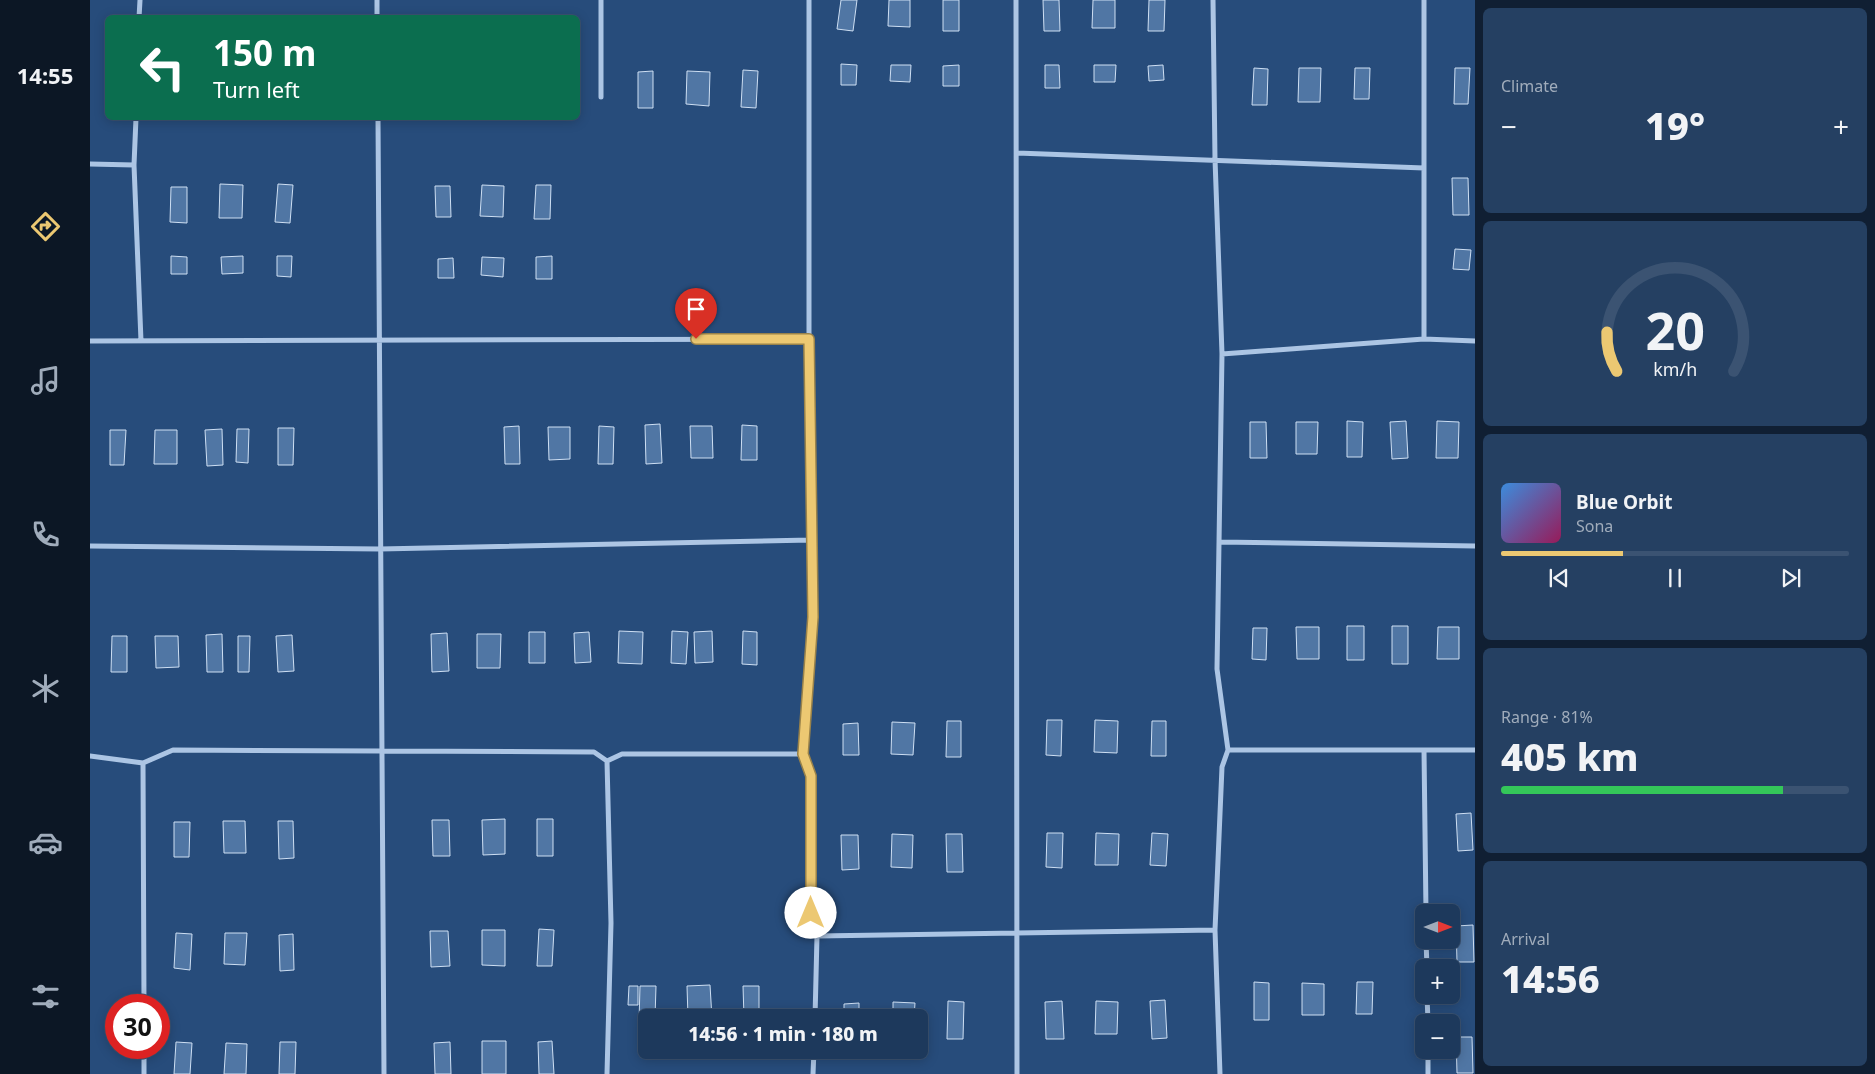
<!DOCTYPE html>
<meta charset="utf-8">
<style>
:root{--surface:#1d395c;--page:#254062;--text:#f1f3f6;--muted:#a0acbb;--line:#3b5372;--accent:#ecc872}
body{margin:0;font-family:"Noto Sans",sans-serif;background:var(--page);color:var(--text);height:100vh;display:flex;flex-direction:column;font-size:19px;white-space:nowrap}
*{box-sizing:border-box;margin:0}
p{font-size:16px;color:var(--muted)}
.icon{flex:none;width:28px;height:28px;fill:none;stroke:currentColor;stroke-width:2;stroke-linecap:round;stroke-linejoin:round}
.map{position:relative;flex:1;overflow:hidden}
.sheet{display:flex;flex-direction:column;gap:8px;padding:8px;background:#101f33;width:400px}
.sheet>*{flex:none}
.guide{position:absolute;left:15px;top:15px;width:475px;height:105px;border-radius:8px;box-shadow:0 2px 12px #0003,0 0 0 1px var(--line);background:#0b6e4f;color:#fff;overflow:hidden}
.needle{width:32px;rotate:90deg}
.controls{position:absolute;left:1325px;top:904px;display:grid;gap:10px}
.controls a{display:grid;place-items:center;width:45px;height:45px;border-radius:8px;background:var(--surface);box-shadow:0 2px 12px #0003,0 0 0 1px var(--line);font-size:25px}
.speed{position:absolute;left:15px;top:994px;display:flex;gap:10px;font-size:25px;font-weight:700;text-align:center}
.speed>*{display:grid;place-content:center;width:65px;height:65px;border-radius:50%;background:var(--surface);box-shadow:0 2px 12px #0003,0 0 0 1px var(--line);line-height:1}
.speed .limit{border:8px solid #d22;background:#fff;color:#111}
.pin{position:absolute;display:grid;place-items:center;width:42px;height:42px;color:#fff;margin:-51px -21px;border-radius:50% 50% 50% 0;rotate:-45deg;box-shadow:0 0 5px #0007}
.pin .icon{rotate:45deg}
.me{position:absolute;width:55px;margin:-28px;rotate:0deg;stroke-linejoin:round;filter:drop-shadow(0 0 4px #0008)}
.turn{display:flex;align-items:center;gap:18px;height:105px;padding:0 25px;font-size:22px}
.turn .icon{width:65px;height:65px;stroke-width:2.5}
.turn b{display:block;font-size:35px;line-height:42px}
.big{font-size:38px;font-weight:800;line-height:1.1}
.sheet .tile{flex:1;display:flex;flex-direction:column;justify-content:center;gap:8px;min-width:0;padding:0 18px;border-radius:8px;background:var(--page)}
.sheet .dial{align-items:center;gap:0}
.dial svg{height:130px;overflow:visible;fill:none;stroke:var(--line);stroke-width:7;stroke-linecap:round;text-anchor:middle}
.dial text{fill:var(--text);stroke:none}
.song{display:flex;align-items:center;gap:15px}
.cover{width:60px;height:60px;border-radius:8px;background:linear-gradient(135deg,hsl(210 70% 55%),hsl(330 70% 35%))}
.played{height:5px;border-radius:2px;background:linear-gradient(90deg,var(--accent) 35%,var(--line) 35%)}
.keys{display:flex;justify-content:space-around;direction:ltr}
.heat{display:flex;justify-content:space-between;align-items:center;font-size:28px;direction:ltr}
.charge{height:8px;border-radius:4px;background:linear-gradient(90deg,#34c759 81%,var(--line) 0)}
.trip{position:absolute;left:548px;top:1009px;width:290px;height:50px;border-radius:8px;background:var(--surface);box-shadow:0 2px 12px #0003,0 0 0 1px var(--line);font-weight:800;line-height:50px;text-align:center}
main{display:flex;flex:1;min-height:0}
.dock{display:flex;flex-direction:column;width:90px;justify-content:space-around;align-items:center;background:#0c1725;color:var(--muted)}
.dock .icon{width:35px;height:35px}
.dock .selected{color:var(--accent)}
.dock b{font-size:22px;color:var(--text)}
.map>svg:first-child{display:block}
.building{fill:#5076a4;stroke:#cedff3}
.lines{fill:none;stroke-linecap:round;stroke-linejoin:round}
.minor{stroke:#acc5e4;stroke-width:5}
.route-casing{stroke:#99824a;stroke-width:12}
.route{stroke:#ecc872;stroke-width:9}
</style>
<main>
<nav class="dock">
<b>14:55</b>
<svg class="icon selected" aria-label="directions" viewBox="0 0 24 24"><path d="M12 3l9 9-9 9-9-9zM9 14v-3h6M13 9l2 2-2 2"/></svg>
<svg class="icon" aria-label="music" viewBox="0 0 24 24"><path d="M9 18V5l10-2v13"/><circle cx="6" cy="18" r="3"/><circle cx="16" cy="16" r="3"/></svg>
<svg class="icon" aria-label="phone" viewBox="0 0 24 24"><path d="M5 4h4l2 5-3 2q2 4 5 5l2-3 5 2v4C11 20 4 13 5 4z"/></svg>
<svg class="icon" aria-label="climate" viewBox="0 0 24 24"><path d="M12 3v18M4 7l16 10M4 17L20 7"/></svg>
<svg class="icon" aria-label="car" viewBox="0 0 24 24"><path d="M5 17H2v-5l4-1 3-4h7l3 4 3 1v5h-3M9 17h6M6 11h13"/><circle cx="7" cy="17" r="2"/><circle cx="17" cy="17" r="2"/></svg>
<svg class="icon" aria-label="filters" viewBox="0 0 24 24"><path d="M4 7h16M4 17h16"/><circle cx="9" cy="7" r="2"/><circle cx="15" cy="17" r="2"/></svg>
</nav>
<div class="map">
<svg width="1385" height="1074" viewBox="0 0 1385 1074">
<rect width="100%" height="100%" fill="#274c7b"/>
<path class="building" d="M 751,0 L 767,0 L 763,31 L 747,29 Z
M 799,0 L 820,0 L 820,27 L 798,26 Z
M 853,0 L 869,0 L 869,31 L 853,31 Z
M 953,0 L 969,0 L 970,31 L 954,31 Z
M 1003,0 L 1025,0 L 1025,28 L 1002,28 Z
M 1059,0 L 1075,0 L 1074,31 L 1058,31 Z
M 751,64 L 767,65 L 766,85 L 751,85 Z
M 801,65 L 821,65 L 820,82 L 800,81 Z
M 869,65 L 869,86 L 853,86 L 853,66 Z
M 955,65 L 969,65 L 970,88 L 955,88 Z
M 1004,65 L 1026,65 L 1025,82 L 1004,82 Z
M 1073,65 L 1074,80 L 1059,81 L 1058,66 Z
M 1164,68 L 1178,69 L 1177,105 L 1162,105 Z
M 1209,68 L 1231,68 L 1230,102 L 1208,102 Z
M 1265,68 L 1280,68 L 1279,99 L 1264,99 Z
M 1365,68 L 1380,68 L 1378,104 L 1364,104 Z
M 653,70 L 668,71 L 666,108 L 651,107 Z
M 563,71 L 563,108 L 548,108 L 548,72 Z
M 597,71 L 620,72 L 619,106 L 596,104 Z
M 1362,178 L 1378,178 L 1379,215 L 1363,215 Z
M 130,184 L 153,185 L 152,218 L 129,218 Z
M 188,184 L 203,185 L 200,223 L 185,222 Z
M 392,185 L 414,186 L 413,217 L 390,216 Z
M 446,185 L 461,185 L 460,219 L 444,219 Z
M 345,186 L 360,186 L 361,217 L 346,217 Z
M 81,187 L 97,187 L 97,223 L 80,222 Z
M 1365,249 L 1381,250 L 1379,270 L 1363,269 Z
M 81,256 L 97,257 L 97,274 L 81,274 Z
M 153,256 L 153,273 L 132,274 L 131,257 Z
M 187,256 L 202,256 L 201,277 L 187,276 Z
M 462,256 L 462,279 L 446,279 L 446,257 Z
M 392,257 L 414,258 L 413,277 L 391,275 Z
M 363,258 L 364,278 L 348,278 L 348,259 Z
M 1257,421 L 1273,422 L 1272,457 L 1257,457 Z
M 1316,421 L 1318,458 L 1302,459 L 1300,422 Z
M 1347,421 L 1369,422 L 1368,458 L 1346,458 Z
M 1160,422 L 1176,422 L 1177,458 L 1160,458 Z
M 1206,422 L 1228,422 L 1227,454 L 1206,454 Z
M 570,424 L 572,463 L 556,464 L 555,425 Z
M 652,425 L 667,426 L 667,460 L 651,460 Z
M 429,426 L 430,464 L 415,464 L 414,427 Z
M 509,426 L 524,427 L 523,464 L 508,464 Z
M 600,426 L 622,426 L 623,458 L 601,458 Z
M 458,427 L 480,427 L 480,459 L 459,460 Z
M 188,428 L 204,428 L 203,465 L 188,465 Z
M 132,429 L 133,465 L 117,466 L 115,430 Z
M 147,429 L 159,429 L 158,463 L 146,462 Z
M 20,430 L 36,430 L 34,465 L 20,465 Z
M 65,430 L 87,430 L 87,464 L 64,464 Z
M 1257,626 L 1274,626 L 1274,660 L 1257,660 Z
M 1302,626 L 1318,626 L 1318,664 L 1302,664 Z
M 1206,627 L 1229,627 L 1229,659 L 1207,659 Z
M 1348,627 L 1369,627 L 1369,659 L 1347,659 Z
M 1163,628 L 1177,628 L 1176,660 L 1162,659 Z
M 529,631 L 553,632 L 552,664 L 528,663 Z
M 582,631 L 598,632 L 596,664 L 581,663 Z
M 622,631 L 623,662 L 605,663 L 604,632 Z
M 653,631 L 667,632 L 667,665 L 652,664 Z
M 439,632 L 455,632 L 455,663 L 439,663 Z
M 499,632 L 501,662 L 485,663 L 484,633 Z
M 357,633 L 359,671 L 342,672 L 341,634 Z
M 132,634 L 133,672 L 117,672 L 116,635 Z
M 387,634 L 411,634 L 410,668 L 387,668 Z
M 202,635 L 204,671 L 188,672 L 186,636 Z
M 22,636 L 37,636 L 37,672 L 21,672 Z
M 65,636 L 88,636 L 89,667 L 66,668 Z
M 148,636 L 160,636 L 159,672 L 148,672 Z
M 957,720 L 972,720 L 971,756 L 956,755 Z
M 1005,720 L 1028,721 L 1027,753 L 1004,752 Z
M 857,721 L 871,721 L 871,757 L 856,757 Z
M 1062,721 L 1076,721 L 1076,756 L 1061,756 Z
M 802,722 L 825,723 L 823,755 L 801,754 Z
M 768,723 L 769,755 L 753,755 L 753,724 Z
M 1381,813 L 1383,850 L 1368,851 L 1366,814 Z
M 415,819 L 415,854 L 393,855 L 392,820 Z
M 447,819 L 463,819 L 463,856 L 447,856 Z
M 342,820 L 359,820 L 360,856 L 343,856 Z
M 133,821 L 155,821 L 156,853 L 134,853 Z
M 188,821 L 203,821 L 204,858 L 189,859 Z
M 84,822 L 100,822 L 99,857 L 84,857 Z
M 957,833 L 973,833 L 972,868 L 956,867 Z
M 1006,833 L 1029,834 L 1028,865 L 1005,865 Z
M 1062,833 L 1078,834 L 1076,866 L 1060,865 Z
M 802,834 L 823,835 L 822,868 L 801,867 Z
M 856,834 L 872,834 L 873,872 L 857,872 Z
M 751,835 L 768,835 L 769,869 L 752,870 Z
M 1383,925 L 1384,962 L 1367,962 L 1366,926 Z
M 449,929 L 464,930 L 462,966 L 447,966 Z
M 392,930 L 415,930 L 415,966 L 392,965 Z
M 340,931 L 358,931 L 360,966 L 341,967 Z
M 86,933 L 102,934 L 100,970 L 84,968 Z
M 135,933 L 157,933 L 155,965 L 134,964 Z
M 203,934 L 204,970 L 190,971 L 189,935 Z
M 1164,982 L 1179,983 L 1179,1020 L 1164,1020 Z
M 1267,982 L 1283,982 L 1282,1014 L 1266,1014 Z
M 1212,983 L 1234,984 L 1234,1015 L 1212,1015 Z
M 620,985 L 622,1018 L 598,1018 L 597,986 Z
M 539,986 L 548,986 L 548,1005 L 538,1005 Z
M 550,986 L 566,986 L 565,1018 L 556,1018 L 556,1022 L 549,1022 Z
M 653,986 L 669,986 L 669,1018 L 654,1018 Z
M 1075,1000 L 1077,1038 L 1062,1039 L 1060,1001 Z
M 858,1001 L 874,1002 L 873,1039 L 857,1039 Z
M 972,1001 L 974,1039 L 956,1039 L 955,1002 Z
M 1006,1001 L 1028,1002 L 1027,1034 L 1005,1034 Z
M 803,1002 L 825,1003 L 824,1018 L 803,1018 Z
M 769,1003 L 769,1018 L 754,1018 L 754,1004 Z
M 1366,1037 L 1382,1037 L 1383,1073 L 1367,1073 Z
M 392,1041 L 416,1041 L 416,1074 L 392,1074 Z
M 462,1041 L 464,1074 L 449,1074 L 448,1042 Z
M 86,1042 L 102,1043 L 100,1074 L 84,1074 Z
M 190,1042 L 206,1042 L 205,1074 L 189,1074 Z
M 360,1042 L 361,1074 L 345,1074 L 344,1043 Z
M 136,1043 L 157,1044 L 156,1074 L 134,1074 Z"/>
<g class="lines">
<path class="minor" d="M 287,0 L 287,18
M 719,0 L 719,339 L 723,617 L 713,754 L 721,776 L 721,913 L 727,936 L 725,1018
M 926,0 L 927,1074
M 1123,0 L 1125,159 L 1132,354 L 1127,669 L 1138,750 L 1132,767 L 1125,930 L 1130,1074
M 49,18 L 50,0
M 511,97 L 511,0
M 46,118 L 44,165 L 51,341
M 288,118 L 294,1074
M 927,153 L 1334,168
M 0,164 L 44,165
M 1334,339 L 1334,0
M 0,341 L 719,339
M 1132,354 L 1334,339 L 1385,341
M 1129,542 L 1385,546
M 0,546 L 290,549 L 721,540
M 1138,750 L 1385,750
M 1334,750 L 1336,912
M 0,756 L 53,763 L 83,750 L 504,752 L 517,761
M 517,761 L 521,923 L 517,1074
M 517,761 L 532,754 L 713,754
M 53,763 L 54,1005
M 727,936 L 1125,930
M 1336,940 L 1337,968
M 1337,995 L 1338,1022
M 54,1048 L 54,1074
M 1338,1050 L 1338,1074
M 723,1074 L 724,1050"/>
</g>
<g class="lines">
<g class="route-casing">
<path id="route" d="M 606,339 L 719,339 L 723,617 L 713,754 L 721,776 L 721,913"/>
</g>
<use href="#route" class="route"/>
</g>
</svg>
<div class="controls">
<a><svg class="needle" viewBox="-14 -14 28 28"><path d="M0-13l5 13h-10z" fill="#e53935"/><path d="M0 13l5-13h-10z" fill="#a0acbb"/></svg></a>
<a>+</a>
<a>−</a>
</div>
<div class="speed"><div class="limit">30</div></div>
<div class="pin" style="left:606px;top:339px;background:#d93025"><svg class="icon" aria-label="arrive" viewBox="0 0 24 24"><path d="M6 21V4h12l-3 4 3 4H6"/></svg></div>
<svg class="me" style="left:721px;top:913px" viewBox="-20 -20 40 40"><circle r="19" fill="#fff"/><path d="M0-13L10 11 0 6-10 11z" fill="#ecc872"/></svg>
<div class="trip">14:56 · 1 min · 180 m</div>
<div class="guide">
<div class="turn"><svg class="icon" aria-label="left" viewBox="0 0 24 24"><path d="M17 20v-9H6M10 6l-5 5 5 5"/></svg><div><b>150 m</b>Turn left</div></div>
</div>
</div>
<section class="sheet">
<div class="tile"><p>Climate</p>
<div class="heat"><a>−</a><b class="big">19°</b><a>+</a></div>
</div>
<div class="tile dial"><svg viewBox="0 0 100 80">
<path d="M14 69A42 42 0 1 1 86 69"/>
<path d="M14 69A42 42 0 0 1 8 45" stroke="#ecc872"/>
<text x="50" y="56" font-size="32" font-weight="700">20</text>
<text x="50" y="72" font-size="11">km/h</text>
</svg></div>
<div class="tile">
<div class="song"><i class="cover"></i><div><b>Blue Orbit</b><p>Sona</p></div></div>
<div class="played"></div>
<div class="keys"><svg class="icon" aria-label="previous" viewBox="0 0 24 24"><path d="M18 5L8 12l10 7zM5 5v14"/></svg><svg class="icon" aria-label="pause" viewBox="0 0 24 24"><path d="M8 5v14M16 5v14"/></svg><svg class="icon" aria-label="next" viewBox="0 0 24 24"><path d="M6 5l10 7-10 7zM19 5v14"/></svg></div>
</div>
<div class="tile"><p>Range · 81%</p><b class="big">405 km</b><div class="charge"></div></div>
<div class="tile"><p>Arrival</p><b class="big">14:56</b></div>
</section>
</main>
